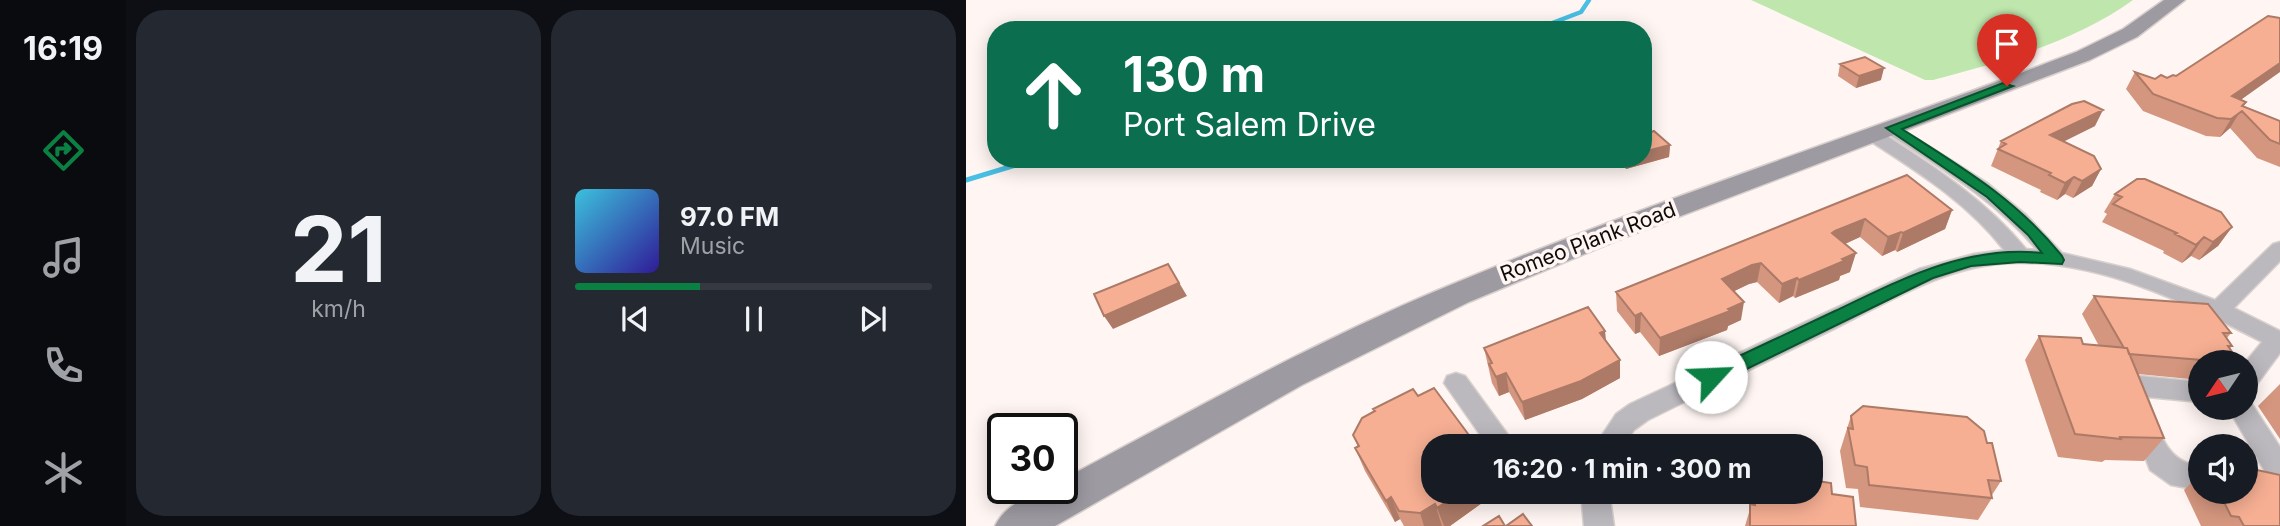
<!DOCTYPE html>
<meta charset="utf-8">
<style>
:root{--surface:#171b24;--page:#242831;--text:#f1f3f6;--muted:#9ea1a6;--line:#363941;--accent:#0b8043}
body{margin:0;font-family:Inter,sans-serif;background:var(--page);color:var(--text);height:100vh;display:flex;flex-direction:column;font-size:26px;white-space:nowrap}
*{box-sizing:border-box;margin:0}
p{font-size:23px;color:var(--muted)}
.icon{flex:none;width:38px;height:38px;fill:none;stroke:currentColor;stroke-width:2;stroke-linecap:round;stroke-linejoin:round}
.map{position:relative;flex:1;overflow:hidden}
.details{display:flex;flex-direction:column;gap:10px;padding:10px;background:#0d0f14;width:840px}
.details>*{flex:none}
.top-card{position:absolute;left:21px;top:21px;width:665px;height:147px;border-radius:28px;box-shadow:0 4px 18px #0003;background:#0b6e4f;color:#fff;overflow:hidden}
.needle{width:46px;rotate:235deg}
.buttons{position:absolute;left:1222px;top:350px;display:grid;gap:14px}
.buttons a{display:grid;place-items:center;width:70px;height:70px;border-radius:50%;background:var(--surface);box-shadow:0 4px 18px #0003;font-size:35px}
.speed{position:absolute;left:21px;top:413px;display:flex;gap:14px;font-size:35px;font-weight:700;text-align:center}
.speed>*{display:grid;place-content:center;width:91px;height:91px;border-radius:50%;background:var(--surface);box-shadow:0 4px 18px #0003;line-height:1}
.speed .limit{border:4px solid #111;border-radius:10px;background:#fff;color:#111}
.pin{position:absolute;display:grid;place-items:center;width:60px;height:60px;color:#fff;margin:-72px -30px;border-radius:50% 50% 50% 0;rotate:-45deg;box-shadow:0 0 7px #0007}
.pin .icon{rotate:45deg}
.me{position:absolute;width:77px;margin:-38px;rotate:65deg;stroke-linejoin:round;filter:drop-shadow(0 0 5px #0008)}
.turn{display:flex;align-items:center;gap:24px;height:147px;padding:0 21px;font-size:32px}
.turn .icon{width:91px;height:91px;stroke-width:2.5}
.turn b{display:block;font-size:49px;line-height:60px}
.details .tile{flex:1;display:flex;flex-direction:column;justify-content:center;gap:10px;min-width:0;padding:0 24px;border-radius:28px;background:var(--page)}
.details .dial{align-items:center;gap:0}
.dial b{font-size:91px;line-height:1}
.song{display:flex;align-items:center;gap:21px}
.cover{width:84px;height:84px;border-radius:10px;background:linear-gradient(135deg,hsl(190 70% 55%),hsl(250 70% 35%))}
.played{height:7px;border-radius:4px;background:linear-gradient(90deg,var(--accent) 35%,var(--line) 35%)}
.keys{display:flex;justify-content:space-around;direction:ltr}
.details .tiles{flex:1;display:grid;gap:10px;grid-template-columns:repeat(2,1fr)}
.trip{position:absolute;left:455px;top:434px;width:402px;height:70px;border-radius:28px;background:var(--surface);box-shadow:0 4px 18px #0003;font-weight:700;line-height:70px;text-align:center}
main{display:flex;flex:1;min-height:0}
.tabs{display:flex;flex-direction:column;width:126px;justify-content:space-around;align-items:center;background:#090b0e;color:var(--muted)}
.tabs .icon{width:49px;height:49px}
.tabs .active{color:var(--accent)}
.tabs b{font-size:32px;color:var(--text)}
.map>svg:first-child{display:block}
.green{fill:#bfe7ad}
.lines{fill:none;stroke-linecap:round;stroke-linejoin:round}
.stream-far1{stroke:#49bfe3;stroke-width:4.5}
.stream{stroke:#49bfe3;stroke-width:5}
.street-casing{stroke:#d8d0cd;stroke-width:3}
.secondary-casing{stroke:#d8d0cd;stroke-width:3}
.street{fill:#bbb9be;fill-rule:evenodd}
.secondary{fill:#9d9aa2;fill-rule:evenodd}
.wall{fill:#d4967e}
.shaded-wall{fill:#ac7a67}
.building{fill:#f6af93;stroke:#ac7a67;stroke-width:2}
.route{fill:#0b8043;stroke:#07532c;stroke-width:2}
.labels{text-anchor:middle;stroke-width:7;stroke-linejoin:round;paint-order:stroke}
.street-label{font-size:21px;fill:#0e0a08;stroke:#fff6f3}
</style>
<main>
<nav class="tabs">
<b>16:19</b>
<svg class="icon active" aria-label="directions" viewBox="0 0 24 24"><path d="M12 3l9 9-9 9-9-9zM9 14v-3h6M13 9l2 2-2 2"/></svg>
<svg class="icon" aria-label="music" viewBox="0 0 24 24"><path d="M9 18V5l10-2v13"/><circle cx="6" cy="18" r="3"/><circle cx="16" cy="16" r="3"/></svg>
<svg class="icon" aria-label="phone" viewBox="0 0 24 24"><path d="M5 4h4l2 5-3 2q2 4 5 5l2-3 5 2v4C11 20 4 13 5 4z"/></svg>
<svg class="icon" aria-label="climate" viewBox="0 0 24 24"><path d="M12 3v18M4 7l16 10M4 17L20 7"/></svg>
</nav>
<section class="details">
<div class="tiles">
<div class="tile dial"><b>21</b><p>km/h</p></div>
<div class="tile">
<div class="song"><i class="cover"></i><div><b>97.0 FM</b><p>Music</p></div></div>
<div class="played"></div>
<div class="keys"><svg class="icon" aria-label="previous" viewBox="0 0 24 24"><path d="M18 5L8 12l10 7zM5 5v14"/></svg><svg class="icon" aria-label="pause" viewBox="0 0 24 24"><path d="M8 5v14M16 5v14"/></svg><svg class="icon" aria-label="next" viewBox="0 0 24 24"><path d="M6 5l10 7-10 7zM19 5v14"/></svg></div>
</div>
</div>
</section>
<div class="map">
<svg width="1314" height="526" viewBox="0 0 1314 526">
<rect width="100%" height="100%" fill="#fff6f3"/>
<path class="green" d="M 785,0 L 1167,0 C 1109,42 1035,62 967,80 L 959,80 Z"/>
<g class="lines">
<path class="stream-far1" d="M 568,30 L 615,12 L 623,0"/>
<path class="stream" d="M 0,180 L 70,159"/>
<g class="street-casing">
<path id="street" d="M 926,123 L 1021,183 L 1060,215 L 1096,253 L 1164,269 L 1249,300 L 1307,244 L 1314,242 L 1314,261 L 1268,308 L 1314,331 L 1314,353 L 1288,388 L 1279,391 L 1279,363 L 1296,342 C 1221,303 1133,260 1046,263 C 981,265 924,301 868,329 C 806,359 744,389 682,420 L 668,430 L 657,446 L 629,446 L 650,414 L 664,404 L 953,269 L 1008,254 L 1038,250 C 1001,202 950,171 901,139 L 898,135 L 901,131 L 913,131 C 967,166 1019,199 1060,249 L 1071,250 C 1030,201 973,167 920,132 L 918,128 Z
M 490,373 L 499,376 L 550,446 L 522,446 L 478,383 L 481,376 Z
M 1164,375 L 1234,382 L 1234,402 L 1181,397 C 1193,427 1197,462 1234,466 L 1234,490 L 1205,485 L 1184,470 L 1152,385 L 1155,378 Z
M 1279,399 L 1284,401 L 1314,447 L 1314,483 L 1304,480 L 1262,408 L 1279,408 Z
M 615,492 L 643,492 L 648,526 L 618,526 Z"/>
</g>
<g class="secondary-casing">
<path id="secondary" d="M 1198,0 L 1219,0 L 1171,37 L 1124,60 L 657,238 L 503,302 L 336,385 L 89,526 L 29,526 C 39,504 72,488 96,488 L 96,480 C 223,412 349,341 482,286 C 688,200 901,132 1110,52 L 1157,29 Z"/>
</g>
<use href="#street" class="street"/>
<use href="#secondary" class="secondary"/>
</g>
<path class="wall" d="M 874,64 L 915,80 L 890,88 L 872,76 Z
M 1169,72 L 1189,79 L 1274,100 L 1280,102 L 1278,106 L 1314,121 L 1314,167 L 1291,158 L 1264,128 L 1254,137 L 1240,136 L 1177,111 L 1160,89 Z
M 1129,126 L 1097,141 L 1135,169 L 1126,186 L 1107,198 L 1099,194 L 1091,200 L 1074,192 L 1075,190 L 1025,166 L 1035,141 Z
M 704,145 L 703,157 L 660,169 L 650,159 L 677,159 Z
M 941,175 L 986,210 L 979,229 L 931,252 L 929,250 L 916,256 L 894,237 L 879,244 L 884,272 L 874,276 L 873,280 L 829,298 L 827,296 L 813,303 L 791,282 L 783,284 L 768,291 L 775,320 L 762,326 L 761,330 L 693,356 L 674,332 L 669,334 L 651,311 L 650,292 Z
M 1149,194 L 1266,227 L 1252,246 L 1233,260 L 1225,256 L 1216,263 L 1197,253 L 1198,251 L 1136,222 L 1141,214 L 1138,212 Z
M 1128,296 L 1265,333 L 1261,338 L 1266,346 L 1264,348 L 1273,362 L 1234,362 L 1234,380 L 1172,374 L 1198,438 L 1178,461 L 1139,460 L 1136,462 L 1092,457 L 1059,360 L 1073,336 L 1133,346 L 1116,314 Z
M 639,331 L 640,340 L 654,360 L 654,378 L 616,399 L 559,420 L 543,392 L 533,396 L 526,383 L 518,348 Z
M 1314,384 L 1314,439 L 1292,406 Z
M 407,409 L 467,492 L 514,492 L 513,492 L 516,503 L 484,526 L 438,526 L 434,519 L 429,522 L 399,471 L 389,448 L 392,447 L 387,435 L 409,412 Z
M 885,416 L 1021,443 L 1035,481 L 1026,495 L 1026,498 L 1012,520 L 894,507 L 892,489 L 880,488 L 874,451 Z
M 1234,474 L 1234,492 L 1279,492 L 1314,526 L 1235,526 L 1218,490 Z
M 789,492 L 845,492 L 866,494 L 890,526 L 779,526 Z"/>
<path class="shaded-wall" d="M 1314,63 L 1314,72 L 1255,114 L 1266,96 Z
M 918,68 L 915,80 L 890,88 L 893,76 Z
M 1280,102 L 1264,128 L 1254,137 L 1265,119 L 1276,106 Z
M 1137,110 L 1129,126 L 1077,152 L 1084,135 Z
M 704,145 L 703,157 L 660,169 L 660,159 L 677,159 L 677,152 Z
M 1135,169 L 1126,186 L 1107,198 L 1116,181 Z
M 1108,177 L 1099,194 L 1091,200 L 1099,183 Z
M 986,210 L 979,229 L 931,252 L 937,233 Z
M 899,219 L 894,237 L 861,252 L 866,233 Z
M 1266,227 L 1252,246 L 1233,260 L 1247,242 Z
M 935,232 L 929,250 L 916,256 L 922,237 Z
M 1238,237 L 1225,256 L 1216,263 L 1230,245 Z
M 890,253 L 884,272 L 874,276 L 873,280 L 829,298 L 833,280 Z
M 795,263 L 791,282 L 783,284 L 754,298 L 756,279 L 786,265 Z
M 202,264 L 221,296 L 147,329 L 138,316 Z
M 831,278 L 827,296 L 813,303 L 816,284 Z
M 778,302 L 775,320 L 762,326 L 761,330 L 693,356 L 694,338 Z
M 675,313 L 674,332 L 669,334 L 669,316 Z
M 639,331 L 640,350 L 634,333 Z
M 654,360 L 654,378 L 616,399 L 559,420 L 556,402 Z
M 540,373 L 543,392 L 533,396 L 530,377 Z
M 494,492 L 514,492 L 513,492 L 516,503 L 484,526 L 478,526 L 471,508 Z
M 425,497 L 434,519 L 429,522 L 420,501 Z
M 469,504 L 476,526 L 458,526 L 454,513 Z"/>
<path class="building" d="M 1302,16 L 1314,18 L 1314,63 L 1266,96 L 1280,102 L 1276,106 L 1314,121 L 1314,144 L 1304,140 L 1276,111 L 1265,119 L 1251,118 L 1187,94 L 1169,72 L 1189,79 L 1195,75 L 1201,78 L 1207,75 L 1210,76 Z
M 899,57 L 918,68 L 893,76 L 874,64 Z
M 1118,101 L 1137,110 L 1084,135 L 1128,156 L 1135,169 L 1116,181 L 1108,177 L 1099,183 L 1083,175 L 1085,173 L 1032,149 L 1040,144 L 1035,141 L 1106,104 Z
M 688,131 L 704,145 L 677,152 L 677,135 Z
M 941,175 L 986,210 L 937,233 L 935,232 L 922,237 L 899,219 L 869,231 L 866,233 L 890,253 L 876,259 L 878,261 L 833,280 L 831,278 L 816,284 L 795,263 L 786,265 L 756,279 L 778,302 L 762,309 L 764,311 L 694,338 L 675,313 L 669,316 L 650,292 Z
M 1171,179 L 1179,179 L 1255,212 L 1266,227 L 1247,242 L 1238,237 L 1230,245 L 1209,234 L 1211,233 L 1147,204 L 1156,197 L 1149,194 Z
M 202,264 L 213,283 L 138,316 L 128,294 Z
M 1128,296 L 1242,304 L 1265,333 L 1257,333 L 1266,346 L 1262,346 L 1273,362 L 1261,362 L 1163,354 L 1161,348 L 1158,348 Z
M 622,307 L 639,331 L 634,333 L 654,360 L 615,381 L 556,402 L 540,373 L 530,377 L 523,364 L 526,363 L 518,348 Z
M 1073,336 L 1115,338 L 1117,344 L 1161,348 L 1198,438 L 1154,437 L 1155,439 L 1109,434 Z
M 468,388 L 511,446 L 467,446 L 467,492 L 494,492 L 471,508 L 469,504 L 454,513 L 433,511 L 425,497 L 420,501 L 389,448 L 393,446 L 387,435 L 396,418 L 409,411 L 407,409 L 447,389 L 452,396 Z
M 897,406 L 1001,417 L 1018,431 L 1021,443 L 1026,443 L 1035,481 L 1022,480 L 1026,498 L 903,485 L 901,467 L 889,465 L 882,428 L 887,429 L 885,416 Z
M 1279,470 L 1291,470 L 1314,475 L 1314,526 L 1278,526 L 1273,517 L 1265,516 L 1253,492 L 1279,492 Z
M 845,480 L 865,483 L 866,494 L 887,497 L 890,526 L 784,526 L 784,504 L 789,505 L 789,492 L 845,492 Z
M 557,514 L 566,526 L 540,526 Z
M 533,516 L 539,526 L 517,526 Z"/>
<path class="route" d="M 1037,83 L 1047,86 L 936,129 C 997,168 1050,199 1096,256 L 1098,260 L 1096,264 L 1054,262 L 1005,266 L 967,278 L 752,383 L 745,385 L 739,383 L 736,377 L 739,372 C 782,352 826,331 869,311 C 936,279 1000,245 1076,253 L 1062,235 L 1021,197 L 920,128 Z"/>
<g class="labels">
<g class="street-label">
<text transform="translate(622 242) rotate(-21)" y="7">Romeo Plank Road</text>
</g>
</g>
</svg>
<div class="buttons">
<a><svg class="needle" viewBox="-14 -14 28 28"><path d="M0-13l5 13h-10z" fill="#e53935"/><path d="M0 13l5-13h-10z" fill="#9ea1a6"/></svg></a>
<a><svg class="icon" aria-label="sound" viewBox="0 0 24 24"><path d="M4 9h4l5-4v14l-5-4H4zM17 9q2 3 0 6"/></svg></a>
</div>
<div class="speed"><div class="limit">30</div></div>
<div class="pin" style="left:1041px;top:86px;background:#d93025"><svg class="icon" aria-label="arrive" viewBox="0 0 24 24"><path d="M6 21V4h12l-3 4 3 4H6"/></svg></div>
<svg class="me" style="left:745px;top:377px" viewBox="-20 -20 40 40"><circle r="19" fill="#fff"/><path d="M0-13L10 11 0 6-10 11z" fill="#0b8043"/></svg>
<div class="trip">16:20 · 1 min · 300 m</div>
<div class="top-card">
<div class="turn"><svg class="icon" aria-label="ahead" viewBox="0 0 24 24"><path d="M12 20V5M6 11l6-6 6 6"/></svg><div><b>130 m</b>Port Salem Drive</div></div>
</div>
</div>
</main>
